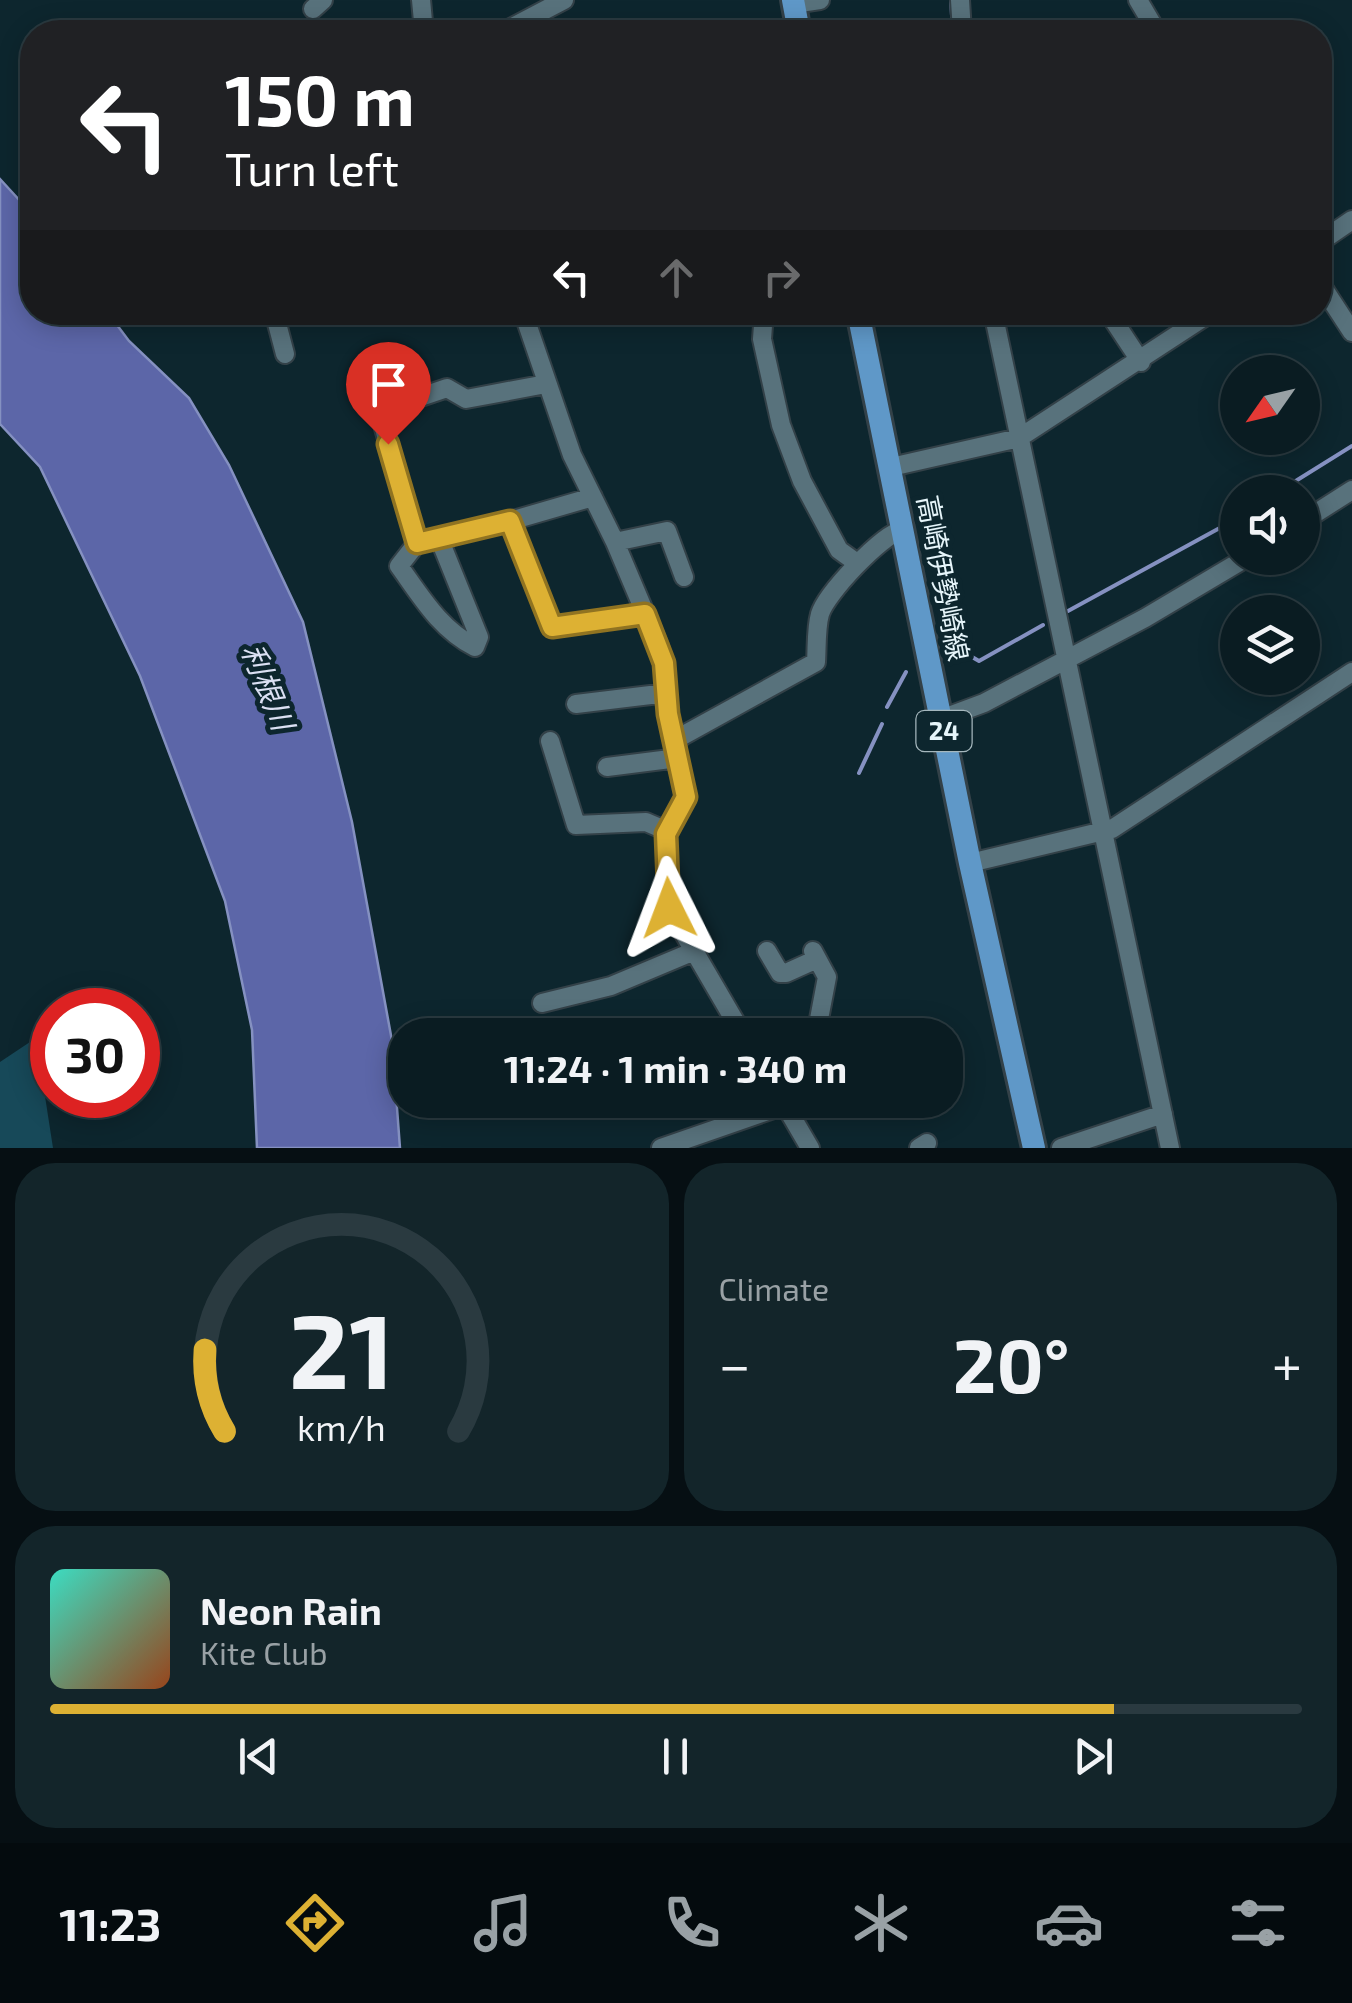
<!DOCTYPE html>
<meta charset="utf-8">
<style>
:root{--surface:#0a1c22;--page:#13252a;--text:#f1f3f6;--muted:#99a1a5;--line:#2a3a40;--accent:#ddb133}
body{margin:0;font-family:"Exo 2","Noto Sans JP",sans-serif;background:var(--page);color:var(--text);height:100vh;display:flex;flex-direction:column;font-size:38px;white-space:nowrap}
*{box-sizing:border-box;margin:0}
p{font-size:32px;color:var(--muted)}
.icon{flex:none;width:55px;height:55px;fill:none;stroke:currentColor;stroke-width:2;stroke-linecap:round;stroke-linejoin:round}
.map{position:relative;height:1148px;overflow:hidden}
.side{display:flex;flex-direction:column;gap:15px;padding:15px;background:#060f13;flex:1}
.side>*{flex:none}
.hud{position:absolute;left:20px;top:20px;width:1312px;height:305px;border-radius:40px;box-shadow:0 5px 25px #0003,0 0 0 2px var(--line);background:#202124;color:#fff;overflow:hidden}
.needle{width:65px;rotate:236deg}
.controls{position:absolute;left:1220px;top:355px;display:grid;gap:20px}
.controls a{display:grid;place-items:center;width:100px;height:100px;border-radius:50%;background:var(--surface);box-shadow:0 5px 25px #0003,0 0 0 2px var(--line);font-size:50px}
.speed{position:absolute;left:30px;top:988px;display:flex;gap:20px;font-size:50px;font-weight:700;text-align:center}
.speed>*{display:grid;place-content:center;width:130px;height:130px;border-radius:50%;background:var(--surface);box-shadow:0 5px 25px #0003,0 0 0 2px var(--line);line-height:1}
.speed .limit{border:15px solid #d22;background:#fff;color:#111}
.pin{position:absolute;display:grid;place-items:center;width:85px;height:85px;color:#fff;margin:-102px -42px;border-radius:50% 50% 50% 0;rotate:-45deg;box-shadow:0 0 10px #0007}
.pin .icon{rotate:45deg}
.me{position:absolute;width:110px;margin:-55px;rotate:357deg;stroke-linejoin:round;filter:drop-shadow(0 0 8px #0008)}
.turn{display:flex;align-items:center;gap:35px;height:210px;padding:0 40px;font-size:45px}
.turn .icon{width:130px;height:130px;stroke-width:2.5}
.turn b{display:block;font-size:70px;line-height:85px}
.lanes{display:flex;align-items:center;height:95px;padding:0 40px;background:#0003;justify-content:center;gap:50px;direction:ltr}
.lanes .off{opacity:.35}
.big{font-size:75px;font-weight:700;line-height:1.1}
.side .tile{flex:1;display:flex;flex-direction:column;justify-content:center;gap:15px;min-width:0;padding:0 35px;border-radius:40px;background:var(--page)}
.side .dial{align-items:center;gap:0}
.dial svg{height:260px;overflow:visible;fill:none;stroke:var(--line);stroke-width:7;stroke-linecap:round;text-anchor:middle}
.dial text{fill:var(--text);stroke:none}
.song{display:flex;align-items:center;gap:30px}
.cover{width:120px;height:120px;border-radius:15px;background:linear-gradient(135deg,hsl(170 70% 55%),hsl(20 70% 35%))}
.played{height:10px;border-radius:5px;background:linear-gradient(90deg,var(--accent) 85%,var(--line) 85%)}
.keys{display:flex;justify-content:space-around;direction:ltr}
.heat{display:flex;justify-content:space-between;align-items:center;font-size:55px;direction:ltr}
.side .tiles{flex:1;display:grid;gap:15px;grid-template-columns:1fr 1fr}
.tile:last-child{grid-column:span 2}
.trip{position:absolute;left:388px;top:1018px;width:575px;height:100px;border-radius:40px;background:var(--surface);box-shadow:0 5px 25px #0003,0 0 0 2px var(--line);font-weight:700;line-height:100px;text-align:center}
.menu{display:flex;height:160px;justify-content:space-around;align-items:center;background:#040b0e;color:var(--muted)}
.menu .icon{width:70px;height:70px}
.menu .selected{color:var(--accent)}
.menu b{font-size:45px;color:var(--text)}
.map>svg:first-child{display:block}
.green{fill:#174959}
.water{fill:#5c66a8;stroke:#8591c1;stroke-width:2.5}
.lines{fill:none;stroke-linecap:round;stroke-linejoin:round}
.stream{stroke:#8591c1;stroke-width:4}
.minor-casing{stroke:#334148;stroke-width:22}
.major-casing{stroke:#334148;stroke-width:28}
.minor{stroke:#58727c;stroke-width:18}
.major{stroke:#5f98c8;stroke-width:22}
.route-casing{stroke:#907321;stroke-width:25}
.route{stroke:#ddb133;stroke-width:18}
.labels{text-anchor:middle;stroke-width:10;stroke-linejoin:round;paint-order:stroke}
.shield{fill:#0d262e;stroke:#a5b7bd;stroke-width:2.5}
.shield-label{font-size:25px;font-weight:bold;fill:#e6f5fa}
.street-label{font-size:28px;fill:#e6f5fa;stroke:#0d262e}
.water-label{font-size:30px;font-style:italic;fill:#dbe0f3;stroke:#0d262e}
</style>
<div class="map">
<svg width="1352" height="1148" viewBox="0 0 1352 1148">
<rect width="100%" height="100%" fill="#0d262e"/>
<path class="green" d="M 36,1038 L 53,1148 L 0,1148 L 0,1062 Z"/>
<path class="water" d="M 0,179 L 32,214 L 32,312 L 108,313 L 129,341 L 189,398 L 229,465 L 303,622 L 352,822 L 392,1041 L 400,1148 L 257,1148 L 252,1030 L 225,901 L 140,676 L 40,467 L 0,424 Z"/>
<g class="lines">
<path class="stream" d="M 951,0 L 953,32
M 1278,492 L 1352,446
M 1068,611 L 1238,518
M 941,639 L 979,661 L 1043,625
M 887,707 L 906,672
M 859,773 L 882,724
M 803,1117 L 809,1100"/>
<g class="minor-casing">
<path id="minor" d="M 421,0 L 424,32
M 960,0 L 962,32
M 1138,0 L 1157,32
M 793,4 L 820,0
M 313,9 L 323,0
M 503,32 L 564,0
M 1320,242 L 1352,220
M 1320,283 L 1352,332
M 274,312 L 285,354
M 361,312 L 362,314
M 523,312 L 572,455 L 615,542 L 659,646 L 664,663 L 668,714 L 686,797 L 666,834 L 669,908 L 743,1035
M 764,312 L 762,339 L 781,425 L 802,481 L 839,550 L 857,563
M 993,312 L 1170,1148
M 1108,312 L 1141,362
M 546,384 L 466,399 L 447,388 L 379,411 L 417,543 L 510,521 L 593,497
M 891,467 L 1019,438 L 1212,312
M 510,521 L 552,627 L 645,614
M 1302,522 L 1352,490
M 615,542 L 667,531 L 684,577
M 417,543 L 399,566 C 422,598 440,629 475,647 L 479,637 L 439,538
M 576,704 L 667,693
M 941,719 L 984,703 L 1145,618 L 1246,558
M 550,741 L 576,825 L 646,822 L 667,831
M 675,744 L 682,736 L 816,662 C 817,647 816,628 820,614 C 826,594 881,535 902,530
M 607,767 L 678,758
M 970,863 L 1112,829 L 1352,672
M 767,951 L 780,973 L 786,973 L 817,959
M 813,951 L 827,977 L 816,1035
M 542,1003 L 611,986 L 692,952
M 782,1100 L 810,1148
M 661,1148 L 785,1105
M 919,1148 L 927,1143
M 1061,1148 L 1163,1114"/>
</g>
<g class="major-casing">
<path id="major" d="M 793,0 L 799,32
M 858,312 L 970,863 L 1034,1148"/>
</g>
<use href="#minor" class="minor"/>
<use href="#major" class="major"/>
</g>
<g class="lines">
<g class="route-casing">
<path id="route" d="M 388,444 L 417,543 L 510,521 L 552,627 L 645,614 L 664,663 L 668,714 L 686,797 L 666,834 L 669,908"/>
</g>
<use href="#route" class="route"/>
</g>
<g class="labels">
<rect class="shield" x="916.5" y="711" width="55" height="40" rx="8"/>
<g class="shield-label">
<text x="944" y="740">24</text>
</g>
<g class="street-label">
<text transform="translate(943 578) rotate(79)" y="10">高崎伊勢崎線</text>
</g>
<g class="water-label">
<text transform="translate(267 687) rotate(68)" y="10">利根川</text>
</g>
</g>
</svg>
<div class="controls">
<a><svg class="needle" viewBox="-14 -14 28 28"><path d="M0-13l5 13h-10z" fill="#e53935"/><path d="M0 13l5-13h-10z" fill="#99a1a5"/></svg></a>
<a><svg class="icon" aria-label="sound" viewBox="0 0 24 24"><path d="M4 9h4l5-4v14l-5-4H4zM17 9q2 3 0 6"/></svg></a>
<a><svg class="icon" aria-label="layers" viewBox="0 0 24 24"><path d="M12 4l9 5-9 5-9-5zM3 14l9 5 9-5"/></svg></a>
</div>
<div class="speed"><div class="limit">30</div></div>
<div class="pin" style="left:388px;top:444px;background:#d93025"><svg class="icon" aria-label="arrive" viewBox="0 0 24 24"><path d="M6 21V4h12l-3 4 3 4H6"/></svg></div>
<svg class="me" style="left:669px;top:908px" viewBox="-20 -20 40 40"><path d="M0-17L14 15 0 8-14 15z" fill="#ddb133" stroke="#fff" stroke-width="4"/></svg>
<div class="trip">11:24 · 1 min · 340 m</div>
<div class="hud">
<div class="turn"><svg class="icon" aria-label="left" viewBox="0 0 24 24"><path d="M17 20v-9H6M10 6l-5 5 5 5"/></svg><div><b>150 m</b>Turn left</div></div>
<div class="lanes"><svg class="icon" aria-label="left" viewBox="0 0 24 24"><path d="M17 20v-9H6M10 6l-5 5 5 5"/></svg><svg class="icon off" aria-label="ahead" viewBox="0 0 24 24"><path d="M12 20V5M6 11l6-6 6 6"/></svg><svg class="icon off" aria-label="right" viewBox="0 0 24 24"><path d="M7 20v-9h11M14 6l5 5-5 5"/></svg></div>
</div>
</div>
<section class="side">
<div class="tiles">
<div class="tile dial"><svg viewBox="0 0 100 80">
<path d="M14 69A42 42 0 1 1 86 69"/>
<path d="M14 69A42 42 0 0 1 8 44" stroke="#ddb133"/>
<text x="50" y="56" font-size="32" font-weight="700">21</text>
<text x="50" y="72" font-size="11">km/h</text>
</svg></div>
<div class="tile"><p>Climate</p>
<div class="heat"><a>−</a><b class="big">20°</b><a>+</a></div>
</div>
<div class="tile">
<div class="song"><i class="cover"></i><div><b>Neon Rain</b><p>Kite Club</p></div></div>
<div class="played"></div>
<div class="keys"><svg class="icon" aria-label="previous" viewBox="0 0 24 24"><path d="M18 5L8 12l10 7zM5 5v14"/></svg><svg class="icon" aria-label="pause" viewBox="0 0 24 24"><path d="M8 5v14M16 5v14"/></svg><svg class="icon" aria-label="next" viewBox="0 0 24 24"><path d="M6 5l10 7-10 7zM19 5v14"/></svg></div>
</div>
</div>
</section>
<nav class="menu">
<b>11:23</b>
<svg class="icon selected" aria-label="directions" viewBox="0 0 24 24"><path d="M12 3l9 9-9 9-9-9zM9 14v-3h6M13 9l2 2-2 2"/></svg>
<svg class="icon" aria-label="music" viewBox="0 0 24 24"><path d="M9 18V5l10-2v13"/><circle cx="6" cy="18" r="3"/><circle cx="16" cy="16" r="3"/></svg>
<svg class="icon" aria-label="phone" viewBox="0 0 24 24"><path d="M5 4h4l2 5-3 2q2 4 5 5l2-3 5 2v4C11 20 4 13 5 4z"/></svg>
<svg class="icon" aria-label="climate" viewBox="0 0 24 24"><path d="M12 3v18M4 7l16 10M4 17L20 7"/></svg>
<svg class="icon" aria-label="car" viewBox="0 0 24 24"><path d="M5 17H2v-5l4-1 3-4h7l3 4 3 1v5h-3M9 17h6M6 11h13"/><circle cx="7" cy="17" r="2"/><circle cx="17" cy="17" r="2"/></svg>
<svg class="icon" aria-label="filters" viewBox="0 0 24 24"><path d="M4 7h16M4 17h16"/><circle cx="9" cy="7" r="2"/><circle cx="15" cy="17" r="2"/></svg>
</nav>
